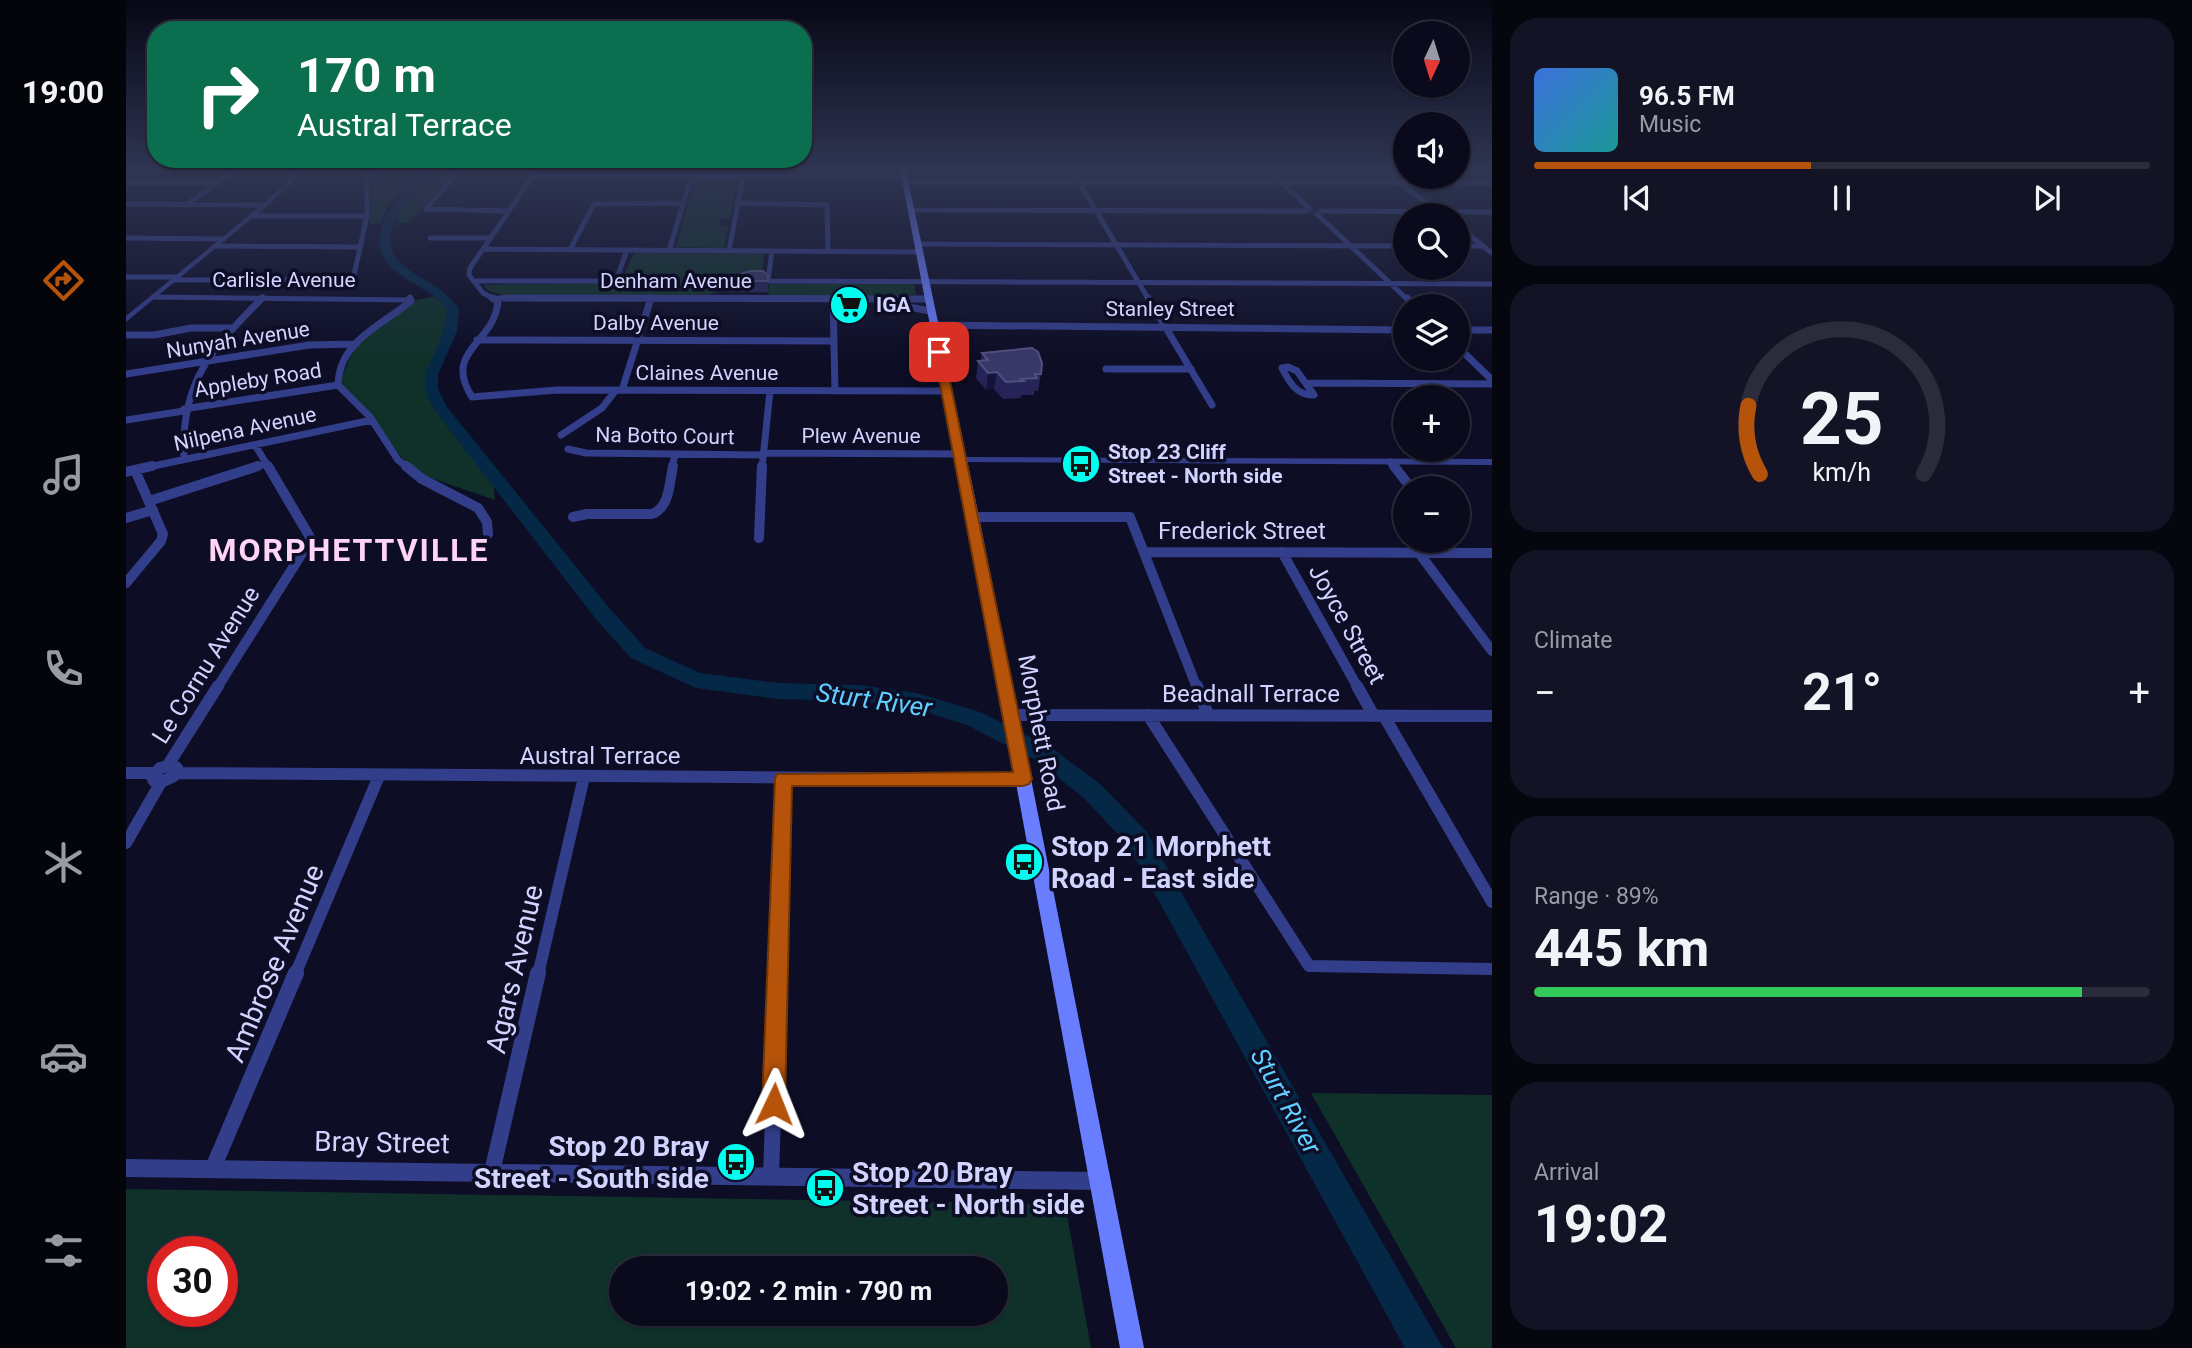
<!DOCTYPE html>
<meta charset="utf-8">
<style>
:root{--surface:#0a0a1c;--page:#131325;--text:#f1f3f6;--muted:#999aa3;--line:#2a2b3b;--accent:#b45309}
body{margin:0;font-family:Roboto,sans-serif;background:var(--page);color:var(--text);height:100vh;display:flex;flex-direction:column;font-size:26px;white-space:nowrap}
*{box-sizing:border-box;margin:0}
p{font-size:23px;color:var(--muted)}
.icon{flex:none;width:38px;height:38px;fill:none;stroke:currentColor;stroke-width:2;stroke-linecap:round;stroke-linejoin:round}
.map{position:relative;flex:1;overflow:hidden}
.sheet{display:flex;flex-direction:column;gap:18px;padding:18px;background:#06060f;width:700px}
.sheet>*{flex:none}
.top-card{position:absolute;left:21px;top:21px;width:665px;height:147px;border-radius:28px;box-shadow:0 2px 5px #0004,0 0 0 2px var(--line);background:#0b6e4f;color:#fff;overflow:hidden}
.needle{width:46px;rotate:184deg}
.buttons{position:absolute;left:1267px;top:21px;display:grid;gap:14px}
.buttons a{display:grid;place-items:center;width:77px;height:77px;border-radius:50%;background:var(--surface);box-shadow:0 2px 5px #0004,0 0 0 2px var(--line);font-size:35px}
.speed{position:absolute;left:21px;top:1236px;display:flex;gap:14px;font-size:35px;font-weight:700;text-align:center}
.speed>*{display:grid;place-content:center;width:91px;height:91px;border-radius:50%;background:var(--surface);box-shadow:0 2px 5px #0004,0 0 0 2px var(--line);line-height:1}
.speed .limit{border:10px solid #d22;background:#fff;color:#111}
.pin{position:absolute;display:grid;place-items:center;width:60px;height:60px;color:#fff;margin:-30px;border-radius:14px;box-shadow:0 4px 10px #0006}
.me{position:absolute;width:77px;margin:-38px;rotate:2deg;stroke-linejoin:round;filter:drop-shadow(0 0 5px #0008)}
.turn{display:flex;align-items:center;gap:24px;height:147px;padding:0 35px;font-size:32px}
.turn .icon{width:91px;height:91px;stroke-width:2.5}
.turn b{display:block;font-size:49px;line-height:60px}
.big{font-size:52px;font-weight:700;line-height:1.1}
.sheet .card{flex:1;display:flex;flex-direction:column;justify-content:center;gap:10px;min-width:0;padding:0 24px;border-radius:28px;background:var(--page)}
.sheet .dial{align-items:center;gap:0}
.dial svg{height:182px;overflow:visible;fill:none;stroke:var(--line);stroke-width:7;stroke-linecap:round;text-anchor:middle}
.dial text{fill:var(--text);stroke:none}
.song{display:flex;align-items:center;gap:21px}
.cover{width:84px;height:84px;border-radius:10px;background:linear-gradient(135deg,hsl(220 70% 55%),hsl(180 70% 35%))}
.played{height:7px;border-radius:4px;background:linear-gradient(90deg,var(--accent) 45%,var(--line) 45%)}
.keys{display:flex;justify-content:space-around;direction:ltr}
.heat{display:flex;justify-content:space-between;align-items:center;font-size:38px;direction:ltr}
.charge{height:10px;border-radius:5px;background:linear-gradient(90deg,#34c759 89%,var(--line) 0)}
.trip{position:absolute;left:483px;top:1256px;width:399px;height:70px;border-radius:35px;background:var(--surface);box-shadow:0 2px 5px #0004,0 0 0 2px var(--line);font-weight:700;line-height:70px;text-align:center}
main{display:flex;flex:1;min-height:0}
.tab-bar{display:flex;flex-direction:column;width:126px;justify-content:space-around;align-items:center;background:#04040b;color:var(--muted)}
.tab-bar .icon{width:49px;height:49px}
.tab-bar .active{color:var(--accent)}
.tab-bar b{font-size:32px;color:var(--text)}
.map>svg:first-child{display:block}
.green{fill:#0f312a;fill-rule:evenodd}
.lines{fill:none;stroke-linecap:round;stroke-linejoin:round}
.river{fill:#052847;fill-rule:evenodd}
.minor-far4{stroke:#333e8a;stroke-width:5}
.minor-far3{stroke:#333e8a;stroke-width:7}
.minor-far2{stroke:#333e8a;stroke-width:10}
.minor-far1{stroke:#333e8a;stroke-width:12}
.minor{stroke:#333e8a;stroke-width:16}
.tertiary{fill:#333e8a;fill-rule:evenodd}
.secondary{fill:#697eff;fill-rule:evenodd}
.wall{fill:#262456}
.shaded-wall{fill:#14133b}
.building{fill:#383768;stroke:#505080;stroke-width:2}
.route{fill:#b45309;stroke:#753606;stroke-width:2}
.labels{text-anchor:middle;stroke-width:7;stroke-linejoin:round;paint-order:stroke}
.far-street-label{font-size:21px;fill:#d2d4ff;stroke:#0d0d26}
.far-poi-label{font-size:21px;font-weight:bold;fill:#d2d4ff;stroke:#0d0d26;text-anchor:start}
.street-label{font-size:24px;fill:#d2d4ff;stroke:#0d0d26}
.water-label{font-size:26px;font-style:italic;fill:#60cfff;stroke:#0d0d26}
.near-poi-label{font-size:28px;font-weight:bold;fill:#d2d4ff;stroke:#0d0d26;text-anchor:start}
.near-street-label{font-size:28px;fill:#d2d4ff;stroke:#0d0d26}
.district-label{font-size:32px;font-weight:bold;letter-spacing:2px;fill:#ffd4f6;stroke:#0d0d26}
</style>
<main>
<nav class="tab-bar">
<b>19:00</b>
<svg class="icon active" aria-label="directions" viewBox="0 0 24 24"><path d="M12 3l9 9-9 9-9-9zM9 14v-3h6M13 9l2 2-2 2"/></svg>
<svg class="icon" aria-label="music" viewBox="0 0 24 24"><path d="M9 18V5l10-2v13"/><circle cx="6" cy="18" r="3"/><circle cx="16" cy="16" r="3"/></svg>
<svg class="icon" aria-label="phone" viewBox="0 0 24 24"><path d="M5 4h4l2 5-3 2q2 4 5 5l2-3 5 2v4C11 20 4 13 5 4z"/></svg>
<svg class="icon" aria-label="climate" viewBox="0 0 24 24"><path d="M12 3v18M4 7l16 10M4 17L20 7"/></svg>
<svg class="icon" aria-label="car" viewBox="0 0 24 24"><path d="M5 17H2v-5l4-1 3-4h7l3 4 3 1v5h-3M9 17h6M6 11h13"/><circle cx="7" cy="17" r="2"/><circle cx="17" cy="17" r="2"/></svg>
<svg class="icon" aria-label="filters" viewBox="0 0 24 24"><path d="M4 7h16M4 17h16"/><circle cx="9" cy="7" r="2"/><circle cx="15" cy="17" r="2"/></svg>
</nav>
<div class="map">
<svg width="1366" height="1348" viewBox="0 0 1366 1348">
<rect width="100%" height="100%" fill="#0d0d26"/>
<path class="green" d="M 251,170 L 295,170 L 261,207 L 255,223 L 244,224 L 245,175 Z
M 310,170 L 331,170 L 282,223 L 271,223 L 275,208 Z
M 573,179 L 611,181 L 604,218 L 595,218 L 594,226 L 602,226 L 598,247 L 594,248 L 550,247 L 569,180 Z
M 510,253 L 638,254 L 635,281 L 626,281 L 581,295 L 380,296 L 363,291 L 357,285 L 483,283 L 498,276 L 507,255 Z
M 643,284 L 785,284 L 788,285 L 790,295 L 642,297 Z
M 317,295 L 327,309 L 324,331 L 305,375 L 305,389 L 314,408 L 367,475 L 369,500 L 287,472 L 244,417 L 212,385 L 230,344 L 285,301 Z
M 1185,1093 L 1366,1095 L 1366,1348 L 1330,1348 Z
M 0,1189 L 939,1204 L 965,1348 L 0,1348 ZM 37,1251 L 96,1251 L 96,1311 L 37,1311 ZM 495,1269 L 870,1269 L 870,1314 L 495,1314 Z"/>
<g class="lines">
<path class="river" d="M 297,170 L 307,170 C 286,196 239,240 282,269 C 301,282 320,290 333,309 L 331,331 L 312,375 L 312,389 L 321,407 L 484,609 L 519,648 L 574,673 L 652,683 L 733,685 L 791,693 L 857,713 L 927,749 L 974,784 L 1020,831 L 1317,1348 L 1279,1348 L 1002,845 L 958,798 L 911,761 L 841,725 L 790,709 L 733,701 L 652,699 L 570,688 L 505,658 L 470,619 L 309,411 C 287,376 307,365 317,332 C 319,325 320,316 321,309 C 308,292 289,286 273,274 C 228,242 271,198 297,170 Z"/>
<path class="minor-far4" d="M 172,170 L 179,170
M 333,170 L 300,209 L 382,211
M 946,170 L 1023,300
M 1143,170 L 1184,209
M 1256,170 L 1313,212
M 407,176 L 778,178
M 779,182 L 1366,183
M 0,183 L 90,183
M 611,203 L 701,205 L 702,251
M 0,204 L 139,205
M 60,205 L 108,170
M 785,210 L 1180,211
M 1195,211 L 1366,212
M 1191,214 L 1282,300
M 125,216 L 241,216
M 1332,226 L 1366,253
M 0,238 L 98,239
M 304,238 L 365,238
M 792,244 L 1279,246
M 89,246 L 235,247
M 1332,246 L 1358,246
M 357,249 L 793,252
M 444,250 L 468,204 L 557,203
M 543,251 L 565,177
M 603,251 L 617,177
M 646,251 L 642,281 L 1366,284
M 0,277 L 51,277
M 48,280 L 227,280
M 348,281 L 480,281 L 491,278 L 501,250
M 226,284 L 241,216 L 241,176 L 247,170
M 28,297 L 285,300
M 366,298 L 802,299
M 134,300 L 137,297
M 370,300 L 357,293 L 343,275 L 344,268 L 411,170"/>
<path class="minor-far3" d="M 366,298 L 372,301 C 369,344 316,350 346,397 L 431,390 L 820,391
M 379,298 L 802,299
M 1022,298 L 1086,405
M 1281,298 L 1289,306
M 707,299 L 709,391
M 765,304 L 805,311
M 808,325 L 1279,330
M 1332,330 L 1366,330
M 0,335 L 28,335 L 65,328 L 107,328
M 351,340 L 708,341
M 1332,347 L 1366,380
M 1162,367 L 1171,371 L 1188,395 C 1171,396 1163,382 1156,368 Z
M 980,369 L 1065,369
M 0,374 L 183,345 L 230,344
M 1181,383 L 1366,384
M 496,390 L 525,298
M 58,409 L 212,385
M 0,420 L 58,411
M 435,435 L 476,408 L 490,390
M 129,445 L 143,468
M 442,449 L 460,453 L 636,455
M 637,453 L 834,454
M 58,459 C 54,382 85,350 136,298
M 1264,462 L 1269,468
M 18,468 L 246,420
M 127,468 L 140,464
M 282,468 L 272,460 L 244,417 L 212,385 C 213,341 255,326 285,301 L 284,298
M 546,468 L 549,454
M 636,468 L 644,391"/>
<path class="minor-far2" d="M 280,466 L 296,479 L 352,508 L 361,522 L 362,534
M 1268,466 L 1285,488
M 0,472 L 26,466
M 23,501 L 132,466
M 447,517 L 461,514 L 526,514 C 544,507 543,484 547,466
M 847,517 L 1004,517 L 1071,688
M 0,518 L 27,510
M 633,538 L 636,466
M 1018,552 L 1366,553
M 1156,552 L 1232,688
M 1293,553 L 1366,651
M 0,583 L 35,541 L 37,534 L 9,470
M 91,688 L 185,539 L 142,466"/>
<path class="minor-far1" d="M 1071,686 L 1082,715
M 1231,686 L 1248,716
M 884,715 L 1366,716
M 1022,715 L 1183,966 L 1366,969
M 1258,716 L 1366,902
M 42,765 L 92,686
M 46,765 L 51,768 L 48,776 L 35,782 L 28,781 L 26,777 L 34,768 Z
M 0,773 L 28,773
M 51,773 L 897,779
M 0,843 L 35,782
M 169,975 L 253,776
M 412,975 L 458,777
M 652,975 L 658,779"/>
<path class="minor" d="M 87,1168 L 170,973
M 366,1172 L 412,973
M 645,1175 L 652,973"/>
<path class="tertiary" d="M 169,170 L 175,170 L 163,186 L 141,206 L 0,322 L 0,316 L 137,204 L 159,184 Z
M 835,457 L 1366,459 L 1366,465 L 832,462 L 832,458 Z
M 0,1159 L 974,1172 L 981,1174 L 983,1181 L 981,1188 L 974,1190 L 0,1177 Z"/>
<path class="secondary" d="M 774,170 L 780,170 L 853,517 L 1018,1348 L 994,1348 L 841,517 Z"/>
</g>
<path class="wall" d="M 642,275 L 642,292 L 593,292 L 592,281 Z
M 856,353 L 915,374 L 912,391 L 908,391 L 908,395 L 895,395 L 895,398 L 877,399 L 868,389 L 860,390 L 850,378 L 852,361 L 855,361 Z"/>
<path class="shaded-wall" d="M 871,372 L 868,389 L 860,390 L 862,373 Z"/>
<path class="building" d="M 624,271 L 637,271 L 642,275 L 642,281 L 592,281 Z
M 906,348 L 912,352 L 916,363 L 915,374 L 909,374 L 911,378 L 895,379 L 898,381 L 880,382 L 871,372 L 862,373 L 852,361 L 862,360 L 856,353 Z"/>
<linearGradient id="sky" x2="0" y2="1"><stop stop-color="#070715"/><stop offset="0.47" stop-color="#2f3552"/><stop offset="1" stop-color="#2f3552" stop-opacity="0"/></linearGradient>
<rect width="1366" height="359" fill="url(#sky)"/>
<path class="route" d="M 813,349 L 818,352 L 906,779 L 903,784 L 897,786 L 666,786 L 659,1104 L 656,1113 L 648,1116 L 639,1113 L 636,1104 L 649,779 L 651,774 L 887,772 L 808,352 Z"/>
<defs>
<g id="supermarket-disc" transform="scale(2.0125)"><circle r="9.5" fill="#00fded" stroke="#0d0d26"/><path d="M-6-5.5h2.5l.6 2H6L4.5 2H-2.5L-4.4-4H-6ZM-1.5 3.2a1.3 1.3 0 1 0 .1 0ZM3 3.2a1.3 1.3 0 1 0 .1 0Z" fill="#111"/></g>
<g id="bus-disc" transform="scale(2.0125)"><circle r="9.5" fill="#00fded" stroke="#0d0d26"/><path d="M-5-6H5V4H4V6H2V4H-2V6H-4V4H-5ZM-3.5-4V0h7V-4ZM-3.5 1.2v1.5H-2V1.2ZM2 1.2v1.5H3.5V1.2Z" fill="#111"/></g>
</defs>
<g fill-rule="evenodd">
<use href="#supermarket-disc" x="723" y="305"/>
<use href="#bus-disc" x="955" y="464"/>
<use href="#bus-disc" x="898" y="862"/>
<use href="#bus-disc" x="610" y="1162"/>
<use href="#bus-disc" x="699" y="1188"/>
</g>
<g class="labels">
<g class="far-street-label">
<text x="158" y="287">Carlisle Avenue</text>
<text x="550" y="288">Denham Avenue</text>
<text x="1044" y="316">Stanley Street</text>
<text x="530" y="330">Dalby Avenue</text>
<text transform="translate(112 340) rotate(-9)" y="7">Nunyah Avenue</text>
<text x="581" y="380">Claines Avenue</text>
<text transform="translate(132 380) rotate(-9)" y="7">Appleby Road</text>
<text transform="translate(119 429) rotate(-12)" y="7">Nilpena Avenue</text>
<text transform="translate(539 436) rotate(1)" y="7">Na Botto Court</text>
<text x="735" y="443">Plew Avenue</text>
</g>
<g class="far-poi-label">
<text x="750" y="312">IGA</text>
<text x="982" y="459">Stop 23 Cliff<tspan x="982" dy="24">Street - North side</tspan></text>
</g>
<g class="street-label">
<text x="1116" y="539">Frederick Street</text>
<text transform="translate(1221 624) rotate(61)" y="8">Joyce Street</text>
<text transform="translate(80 665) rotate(-58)" y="8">Le Cornu Avenue</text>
<text x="1125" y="702">Beadnall Terrace</text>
<text transform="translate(915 733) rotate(79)" y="8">Morphett Road</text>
<text x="474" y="764">Austral Terrace</text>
</g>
<g class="water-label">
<text transform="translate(748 700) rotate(8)" y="9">Sturt River</text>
<text transform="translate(1160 1101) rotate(61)" y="9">Sturt River</text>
</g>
<g class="near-poi-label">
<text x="925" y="856">Stop 21 Morphett<tspan x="925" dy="32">Road - East side</tspan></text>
<text x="583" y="1156" text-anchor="end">Stop 20 Bray<tspan x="583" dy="32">Street - South side</tspan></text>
<text x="726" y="1182">Stop 20 Bray<tspan x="726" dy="32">Street - North side</tspan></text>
</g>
<g class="near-street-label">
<text transform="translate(148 963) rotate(-67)" y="10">Ambrose Avenue</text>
<text transform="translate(388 969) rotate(-77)" y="10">Agars Avenue</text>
<text transform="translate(256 1142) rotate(1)" y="10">Bray Street</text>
</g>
<g class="district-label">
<text x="223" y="561">MORPHETTVILLE</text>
</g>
</g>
</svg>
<div class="buttons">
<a><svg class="needle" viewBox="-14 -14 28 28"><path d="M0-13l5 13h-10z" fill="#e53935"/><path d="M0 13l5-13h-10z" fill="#999aa3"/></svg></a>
<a><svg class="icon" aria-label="sound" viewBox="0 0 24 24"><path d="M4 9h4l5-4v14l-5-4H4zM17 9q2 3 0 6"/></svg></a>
<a><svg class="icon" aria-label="search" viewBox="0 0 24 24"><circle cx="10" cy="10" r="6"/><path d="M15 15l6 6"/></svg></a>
<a><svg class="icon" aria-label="layers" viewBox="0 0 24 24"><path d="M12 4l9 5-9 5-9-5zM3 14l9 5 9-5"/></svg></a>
<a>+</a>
<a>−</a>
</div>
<div class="speed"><div class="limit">30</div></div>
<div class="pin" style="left:813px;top:352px;background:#d93025"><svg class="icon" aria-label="arrive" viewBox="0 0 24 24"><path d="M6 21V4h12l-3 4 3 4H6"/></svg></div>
<svg class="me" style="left:648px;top:1104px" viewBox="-20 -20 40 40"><path d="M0-17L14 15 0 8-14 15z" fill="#b45309" stroke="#fff" stroke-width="4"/></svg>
<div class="trip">19:02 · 2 min · 790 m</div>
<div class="top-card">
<div class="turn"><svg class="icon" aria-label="right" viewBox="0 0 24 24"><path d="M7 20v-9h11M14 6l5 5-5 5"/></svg><div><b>170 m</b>Austral Terrace</div></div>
</div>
</div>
<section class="sheet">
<div class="card">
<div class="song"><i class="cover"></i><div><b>96.5 FM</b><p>Music</p></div></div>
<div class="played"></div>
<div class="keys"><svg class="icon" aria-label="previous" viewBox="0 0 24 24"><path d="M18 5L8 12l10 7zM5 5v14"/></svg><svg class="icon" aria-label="pause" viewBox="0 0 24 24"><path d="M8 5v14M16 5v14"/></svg><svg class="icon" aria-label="next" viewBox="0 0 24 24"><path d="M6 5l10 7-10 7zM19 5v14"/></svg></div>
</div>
<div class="card dial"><svg viewBox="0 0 100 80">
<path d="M14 69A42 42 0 1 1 86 69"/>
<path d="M14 69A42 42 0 0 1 9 39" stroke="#b45309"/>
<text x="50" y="56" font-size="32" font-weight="700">25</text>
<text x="50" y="72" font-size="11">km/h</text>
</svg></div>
<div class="card"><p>Climate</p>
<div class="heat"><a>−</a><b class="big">21°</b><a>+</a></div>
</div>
<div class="card"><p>Range · 89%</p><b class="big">445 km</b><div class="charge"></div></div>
<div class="card"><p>Arrival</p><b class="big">19:02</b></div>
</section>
</main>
